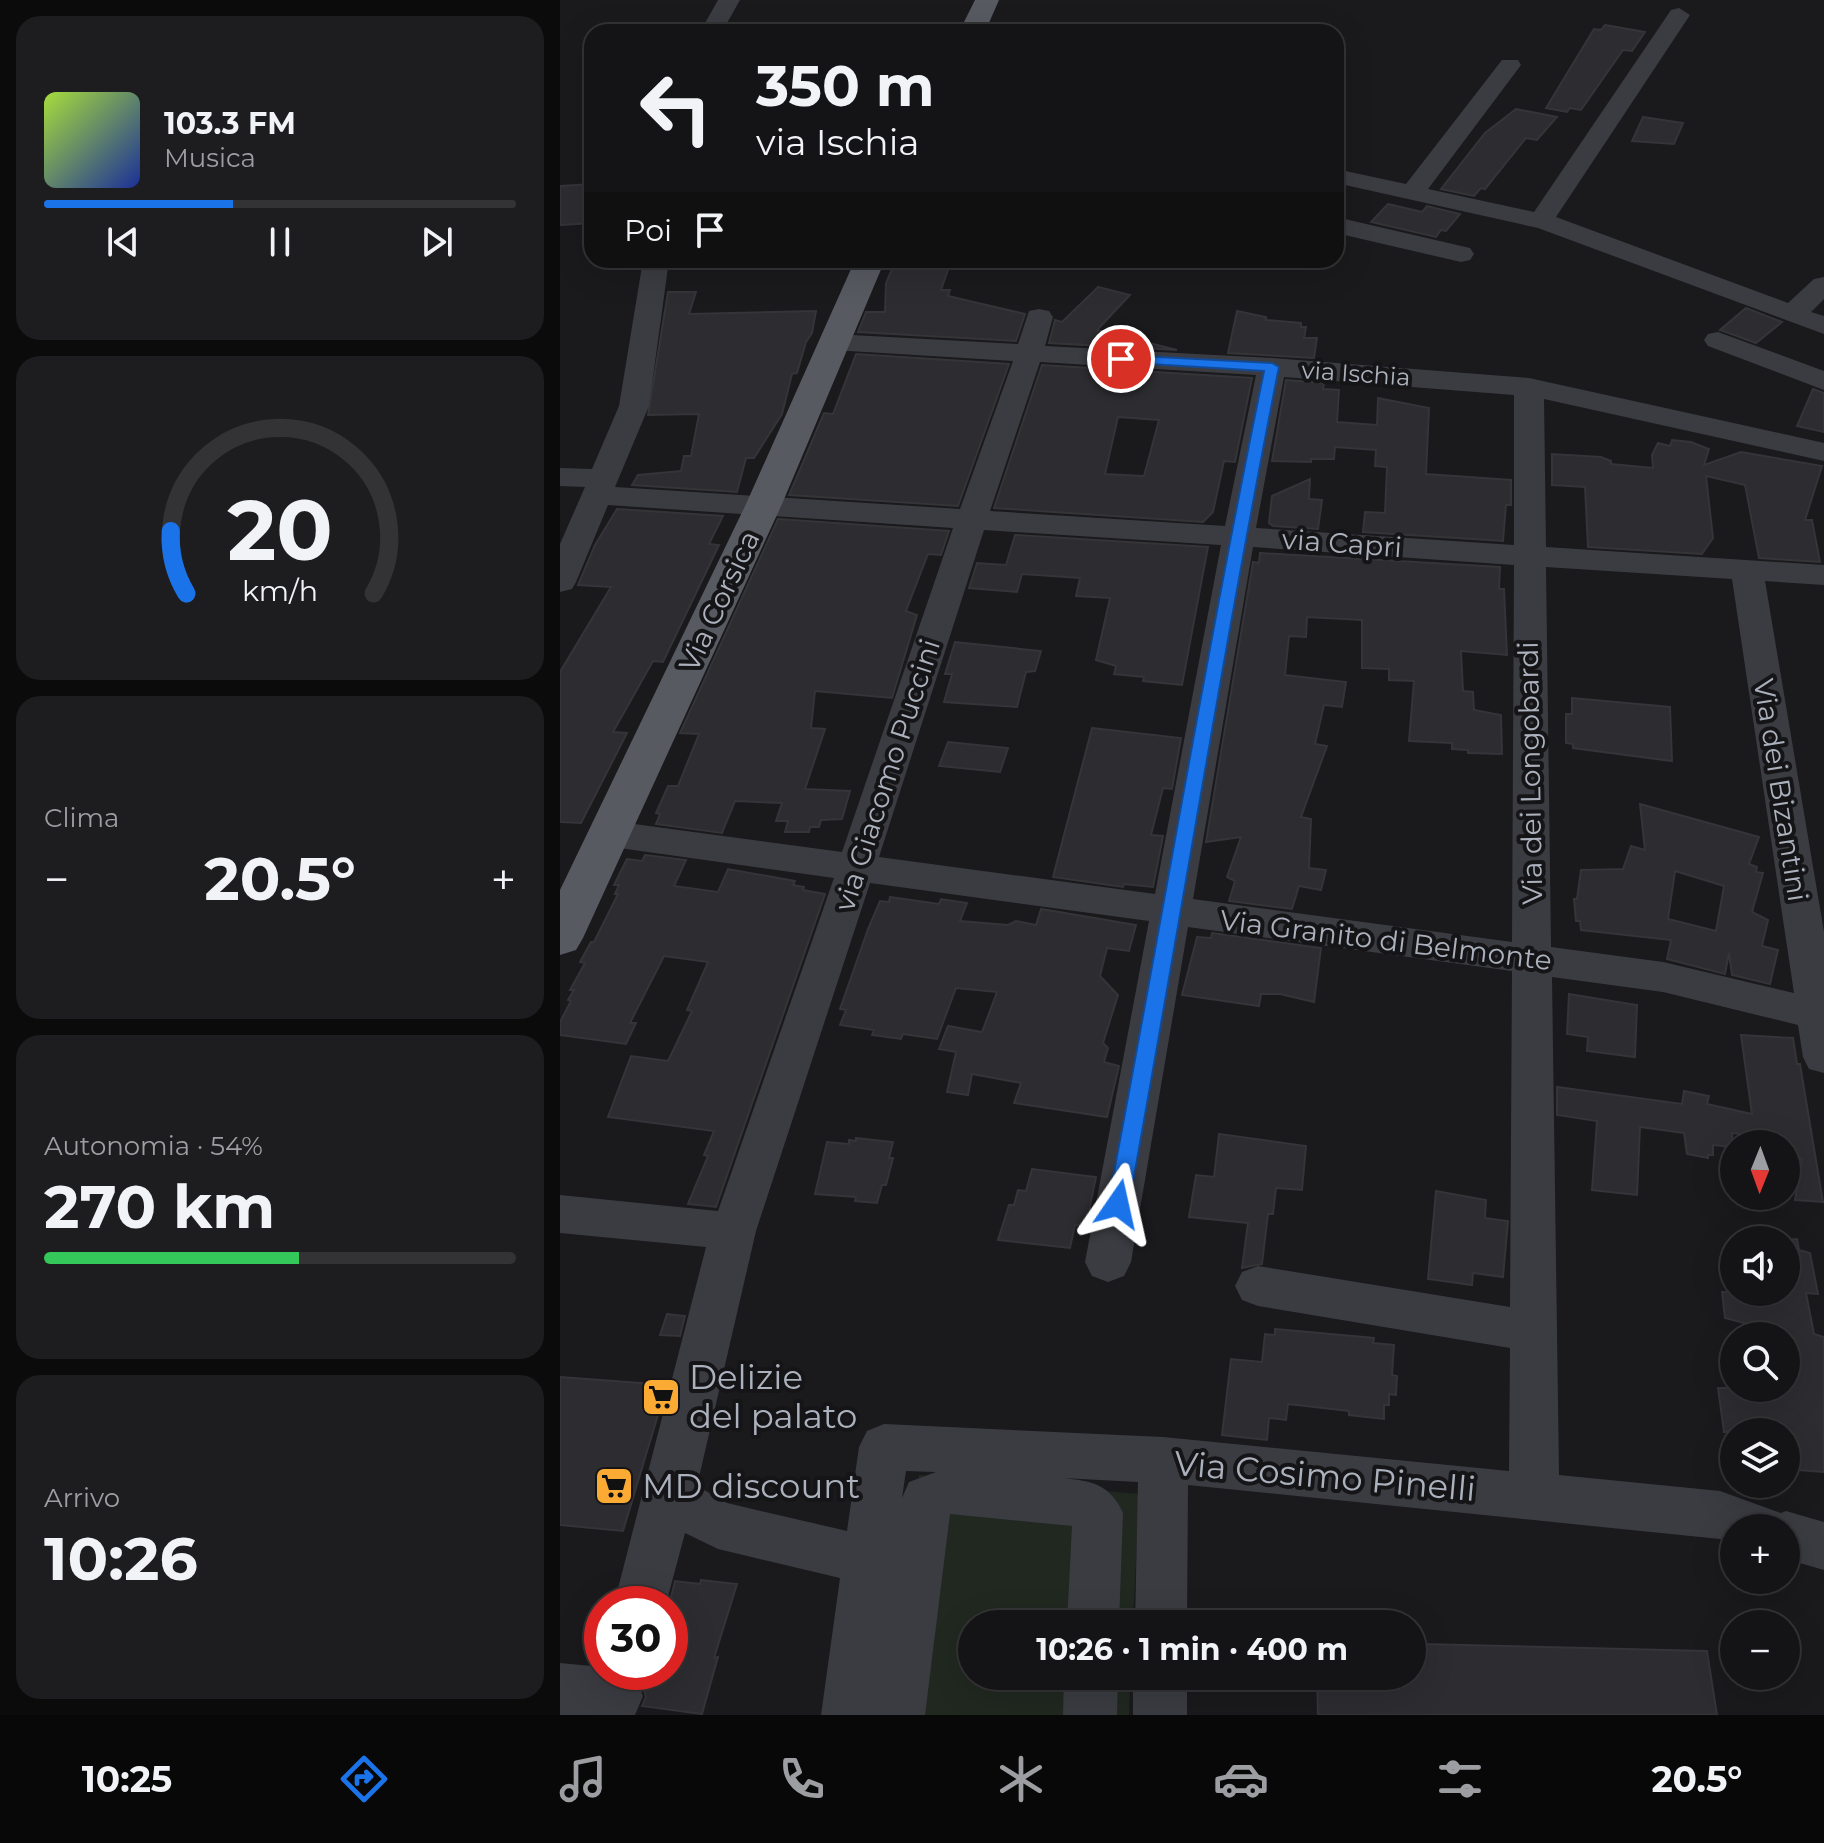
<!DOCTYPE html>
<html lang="it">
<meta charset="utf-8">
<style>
:root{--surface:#141416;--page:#1d1d1f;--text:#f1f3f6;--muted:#9d9ea1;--line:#333335;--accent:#1a73e8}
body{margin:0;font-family:Montserrat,sans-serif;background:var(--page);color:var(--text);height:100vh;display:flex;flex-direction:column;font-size:30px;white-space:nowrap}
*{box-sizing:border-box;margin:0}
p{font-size:26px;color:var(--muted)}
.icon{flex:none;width:44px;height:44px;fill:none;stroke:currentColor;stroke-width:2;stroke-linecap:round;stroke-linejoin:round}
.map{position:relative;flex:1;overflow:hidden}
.drawer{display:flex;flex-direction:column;gap:16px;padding:16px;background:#0b0b0c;width:560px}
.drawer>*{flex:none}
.hud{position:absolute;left:24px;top:24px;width:760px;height:244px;border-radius:24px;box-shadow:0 8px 32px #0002,0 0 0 2px var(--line);background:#141416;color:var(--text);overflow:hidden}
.needle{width:52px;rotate:181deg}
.tools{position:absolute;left:1160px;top:1130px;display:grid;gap:16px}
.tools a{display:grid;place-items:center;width:80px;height:80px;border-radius:50%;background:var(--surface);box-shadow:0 8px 32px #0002,0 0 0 2px var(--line);font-size:40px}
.speed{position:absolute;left:24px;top:1586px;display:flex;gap:16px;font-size:40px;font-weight:700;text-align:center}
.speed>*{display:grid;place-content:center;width:104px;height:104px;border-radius:50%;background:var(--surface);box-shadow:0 8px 32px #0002,0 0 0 2px var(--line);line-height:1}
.speed .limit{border:12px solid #d22;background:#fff;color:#111}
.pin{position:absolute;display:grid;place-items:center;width:68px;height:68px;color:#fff;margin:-34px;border:4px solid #fff;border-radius:50%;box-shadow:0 2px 8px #0007}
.me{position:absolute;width:88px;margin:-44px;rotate:11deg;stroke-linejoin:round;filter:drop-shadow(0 0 6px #0008)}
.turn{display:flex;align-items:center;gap:28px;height:168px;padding:0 40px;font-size:36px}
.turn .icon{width:104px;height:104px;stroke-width:2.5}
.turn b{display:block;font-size:56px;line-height:68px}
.then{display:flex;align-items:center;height:76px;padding:0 40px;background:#0003;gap:16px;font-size:30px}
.big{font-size:60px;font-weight:700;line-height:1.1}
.drawer .widget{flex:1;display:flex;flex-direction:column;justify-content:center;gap:12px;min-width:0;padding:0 28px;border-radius:24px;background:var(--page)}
.drawer .dial{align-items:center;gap:0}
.dial svg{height:208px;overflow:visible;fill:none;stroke:var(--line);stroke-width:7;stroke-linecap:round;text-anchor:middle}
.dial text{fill:var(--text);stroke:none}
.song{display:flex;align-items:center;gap:24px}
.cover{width:96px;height:96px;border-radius:12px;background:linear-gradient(135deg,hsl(80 70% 55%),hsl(230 70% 35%))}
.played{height:8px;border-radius:4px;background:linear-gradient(90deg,var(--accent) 40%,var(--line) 40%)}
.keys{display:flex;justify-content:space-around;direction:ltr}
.heat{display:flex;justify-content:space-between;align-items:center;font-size:44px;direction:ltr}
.charge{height:12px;border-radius:6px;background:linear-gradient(90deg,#34c759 54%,var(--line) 0)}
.trip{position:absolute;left:398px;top:1610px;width:468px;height:80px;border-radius:40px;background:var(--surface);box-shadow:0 8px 32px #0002,0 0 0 2px var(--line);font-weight:700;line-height:80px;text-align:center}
.dock{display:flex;height:128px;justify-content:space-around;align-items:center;background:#080809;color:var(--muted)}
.dock .icon{width:56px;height:56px}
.dock .on{color:var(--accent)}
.dock b{font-size:36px;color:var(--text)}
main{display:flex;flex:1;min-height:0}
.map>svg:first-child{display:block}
.green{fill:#202820}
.building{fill:#2d2d31;stroke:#343439;stroke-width:2;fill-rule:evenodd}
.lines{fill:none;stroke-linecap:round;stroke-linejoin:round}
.minor{fill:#3b3c42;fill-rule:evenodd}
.major{fill:#575a61;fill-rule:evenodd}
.route{fill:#1a73e8;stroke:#114b97;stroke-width:2}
.labels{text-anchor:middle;stroke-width:8;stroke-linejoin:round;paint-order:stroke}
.far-street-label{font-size:24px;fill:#acb2bd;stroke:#151518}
.street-label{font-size:28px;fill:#acb2bd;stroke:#151518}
.near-poi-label{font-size:34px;fill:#acb2bd;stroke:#151518;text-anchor:start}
.near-street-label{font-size:34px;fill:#acb2bd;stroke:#151518}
</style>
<main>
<section class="drawer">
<div class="widget">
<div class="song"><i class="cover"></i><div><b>103.3 FM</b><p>Musica</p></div></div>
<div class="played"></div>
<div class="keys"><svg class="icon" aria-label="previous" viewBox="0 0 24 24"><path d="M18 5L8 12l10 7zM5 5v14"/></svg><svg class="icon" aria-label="pause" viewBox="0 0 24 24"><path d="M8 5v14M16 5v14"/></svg><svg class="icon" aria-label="next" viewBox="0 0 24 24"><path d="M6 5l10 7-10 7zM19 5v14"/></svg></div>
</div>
<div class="widget dial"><svg viewBox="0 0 100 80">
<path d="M14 69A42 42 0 1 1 86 69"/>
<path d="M14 69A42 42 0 0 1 8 45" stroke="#1a73e8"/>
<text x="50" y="56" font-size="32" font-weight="700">20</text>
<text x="50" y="72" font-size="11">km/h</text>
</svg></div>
<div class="widget"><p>Clima</p>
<div class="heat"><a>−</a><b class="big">20.5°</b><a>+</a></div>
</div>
<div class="widget"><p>Autonomia · 54%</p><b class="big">270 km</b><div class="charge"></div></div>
<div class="widget"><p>Arrivo</p><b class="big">10:26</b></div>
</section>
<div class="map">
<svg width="1264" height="1715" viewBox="0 0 1264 1715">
<rect width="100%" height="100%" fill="#1a1a1d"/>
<path class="green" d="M 359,1475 L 579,1494 L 573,1624 L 412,1624 L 412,1676 L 570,1676 L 569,1715 L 327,1715 Z"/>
<path class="building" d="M 1045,25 L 1085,32 L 1072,51 L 1063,50 L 1021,110 L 1010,108 L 1007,112 L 986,108 L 1034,29 L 1041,30 Z
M 956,109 L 997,117 L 977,140 L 966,138 L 925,189 L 921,188 L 914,196 L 881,189 L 925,133 Z
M 1083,117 L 1123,123 L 1114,144 L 1072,141 Z
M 32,184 L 32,223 L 0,225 L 0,186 Z
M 828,204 L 862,212 L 867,206 L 900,214 L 886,231 L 881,230 L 876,237 L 811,222 Z
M 336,260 L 391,261 L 381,290 L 390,290 L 388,296 L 465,314 L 456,341 L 298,332 L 306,312 L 325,312 L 326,283 Z
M 538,287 L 570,295 L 537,330 L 617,350 L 489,343 L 495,320 L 502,322 Z
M 108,292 L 136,292 L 129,314 L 256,311 L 252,333 L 246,342 L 237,373 L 232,374 L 222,414 L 194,458 L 186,458 L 177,492 L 72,485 L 78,475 L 121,471 L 124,456 L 131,456 L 139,414 L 88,415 Z
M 1186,308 L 1222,322 L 1196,343 L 1160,330 Z
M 677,311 L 706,317 L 706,320 L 741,323 L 741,327 L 746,327 L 744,338 L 757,338 L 754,358 L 668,353 Z
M 296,354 L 449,364 L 398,506 L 229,495 L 264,413 L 273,414 Z
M 482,365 L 692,378 L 675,462 L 664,461 L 653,512 L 643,522 L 434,508 ZM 558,417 L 599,420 L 584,476 L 545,474 Z
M 726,380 L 764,383 L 763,389 L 779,390 L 777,422 L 817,425 L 818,398 L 869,408 L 866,474 L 951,480 L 951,505 L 946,505 L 943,541 L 803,532 L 805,512 L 825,513 L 827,467 L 815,466 L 816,450 L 775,447 L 774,459 L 751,459 L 751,462 L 712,461 Z
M 1253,389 L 1264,393 L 1264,432 L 1237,426 Z
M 1112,440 L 1131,442 L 1149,449 L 1144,465 L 1181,452 L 1262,466 L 1245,520 L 1252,520 L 1260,562 L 1199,558 L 1185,485 L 1146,476 L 1153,538 L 1142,554 L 1028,547 L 1025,487 L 992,485 L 992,454 L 1041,457 L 1051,461 L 1051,464 L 1093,468 L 1092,455 L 1098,443 L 1110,446 Z
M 750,479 L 749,499 L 762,500 L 758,529 L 713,526 L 709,523 L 712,496 Z
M 57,509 L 163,516 L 149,544 L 159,545 L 103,662 L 93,661 L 53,732 L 67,733 L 21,823 L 0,822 L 0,672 L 51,587 L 18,585 L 35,545 Z
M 218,519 L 389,531 L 381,555 L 368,554 L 346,611 L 357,615 L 332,698 L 255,691 L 251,728 L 265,729 L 245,789 L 290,791 L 282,819 L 261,820 L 259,827 L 250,827 L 249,832 L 225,832 L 228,821 L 216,821 L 222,803 L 175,801 L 162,833 L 96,824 L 100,814 L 96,813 L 108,786 L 118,786 L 139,734 L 120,733 Z
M 455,535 L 648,547 L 622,685 L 583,681 L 584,677 L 554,674 L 556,666 L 536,660 L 550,598 L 516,596 L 520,578 L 462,574 L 457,592 L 409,588 L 417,563 L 446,565 Z
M 700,553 L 940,567 L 939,589 L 944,589 L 947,655 L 901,651 L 903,691 L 913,692 L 914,710 L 941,715 L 942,754 L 908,753 L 908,750 L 892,749 L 892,743 L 849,741 L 854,681 L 829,680 L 829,669 L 802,668 L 802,620 L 747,617 L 746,637 L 729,636 L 725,675 L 786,682 L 782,707 L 764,705 L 755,744 L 767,746 L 741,817 L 751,819 L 749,868 L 766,870 L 761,890 L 739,886 L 732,909 L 669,901 L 675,881 L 667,877 L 681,837 L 646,842 L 693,562 L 699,563 Z
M 395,642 L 481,651 L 475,671 L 466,672 L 457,707 L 384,702 L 392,674 L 385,674 Z
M 1012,698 L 1110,707 L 1112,761 L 1013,748 L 1013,744 L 1006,743 L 1006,714 L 1012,714 Z
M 532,728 L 621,738 L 612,789 L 603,788 L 591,835 L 603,836 L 593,887 L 564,884 L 563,887 L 493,877 Z
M 388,742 L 448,748 L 440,772 L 379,766 Z
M 1080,804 L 1199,837 L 1189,864 L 1197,867 L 1196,872 L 1203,873 L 1192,912 L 1208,920 L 1202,946 L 1218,950 L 1210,984 L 1172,975 L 1169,953 L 1165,974 L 1107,959 L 1111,940 L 1021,930 L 1020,921 L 1016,921 L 1014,899 L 1017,899 L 1021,870 L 1063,869 L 1071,846 L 1085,850 ZM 1115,871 L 1164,886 L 1156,931 L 1108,919 Z
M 85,855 L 126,860 L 114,886 L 158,892 L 168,869 L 235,881 L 233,885 L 244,887 L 243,890 L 265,894 L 156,1207 L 128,1204 L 148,1156 L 144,1155 L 154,1131 L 48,1117 L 71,1056 L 108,1061 L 132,1011 L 127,1010 L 148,962 L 104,956 L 70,1023 L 76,1023 L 66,1044 L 0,1035 L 0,1022 L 11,1001 L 8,1000 L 14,990 L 10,990 L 25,963 L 20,962 L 31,942 L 34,942 L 58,894 L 55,894 L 59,885 L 54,885 L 67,859 L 82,861 Z
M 330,897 L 379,904 L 381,899 L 407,903 L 400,921 L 448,925 L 456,921 L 476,925 L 481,909 L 576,925 L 569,951 L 547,948 L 540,976 L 558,995 L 543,1043 L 548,1048 L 544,1062 L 559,1066 L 547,1117 L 454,1103 L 461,1083 L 412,1074 L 408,1095 L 387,1092 L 396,1052 L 379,1049 L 388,1026 L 422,1032 L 437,992 L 396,988 L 377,1039 L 343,1034 L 341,1039 L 312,1035 L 314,1030 L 280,1025 L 286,1010 L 280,1009 L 308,929 L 320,901 L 329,902 Z
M 652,933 L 761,948 L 754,1002 L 720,994 L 701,994 L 699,1006 L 622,995 L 637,937 L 651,938 Z
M 1009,994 L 1077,1005 L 1075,1057 L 1027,1051 L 1028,1037 L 1007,1034 Z
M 1181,1035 L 1233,1038 L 1237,1064 L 1240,1064 L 1263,1202 L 1235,1200 L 1242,1159 L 1226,1155 L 1224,1138 L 1172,1133 L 1172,1147 L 1153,1145 L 1153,1155 L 1148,1155 L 1148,1158 L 1127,1154 L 1124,1133 L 1080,1127 L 1077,1195 L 1032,1190 L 1037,1121 L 997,1115 L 997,1087 L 1122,1104 L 1124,1091 L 1149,1096 L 1147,1104 L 1192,1114 Z
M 659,1134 L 746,1146 L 742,1190 L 716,1188 L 713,1214 L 708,1214 L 702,1264 L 682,1268 L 688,1223 L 629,1217 L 636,1175 L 654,1177 Z
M 296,1138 L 333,1142 L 329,1158 L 333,1158 L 326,1185 L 322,1185 L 317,1203 L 295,1201 L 296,1197 L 255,1194 L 267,1142 L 289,1144 L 289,1140 L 296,1141 Z
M 472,1169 L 536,1177 L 526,1226 L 515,1225 L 510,1248 L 438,1240 L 449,1205 L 454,1205 L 458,1190 L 466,1191 Z
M 876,1191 L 926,1200 L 925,1218 L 948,1221 L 943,1277 L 913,1273 L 912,1285 L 868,1279 Z
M 1237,1239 L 1239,1250 L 1250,1253 L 1258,1294 L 1246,1293 L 1254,1334 L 1264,1337 L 1264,1472 L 1226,1469 L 1226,1432 L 1164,1432 L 1158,1388 L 1226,1388 L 1226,1334 L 1165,1318 L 1162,1292 L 1226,1292 L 1226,1240 Z
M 107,1314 L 125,1316 L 120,1336 L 100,1335 Z
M 715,1329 L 814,1338 L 813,1343 L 834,1345 L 832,1375 L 837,1376 L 836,1395 L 829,1394 L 829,1405 L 824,1405 L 824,1419 L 789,1415 L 789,1411 L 728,1404 L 726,1420 L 709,1418 L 707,1440 L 662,1435 L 671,1359 L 702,1362 L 705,1334 L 715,1335 Z
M 0,1377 L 107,1385 L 63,1531 L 0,1525 Z
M 141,1580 L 177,1584 L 154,1658 L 158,1657 L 142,1714 L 82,1706 L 86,1697 L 83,1687 L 88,1672 L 110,1672 L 110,1601 L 115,1581 L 140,1584 Z
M 863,1644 L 1147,1651 L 1157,1715 L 758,1715 L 757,1676 L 852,1676 L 852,1653 L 864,1653 Z"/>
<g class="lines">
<path class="minor" d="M 158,0 L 180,0 L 162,32 L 140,32 Z
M 1119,8 L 1130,15 L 996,217 L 1228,303 L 1254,279 L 1264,277 L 1264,299 L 1251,312 L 1264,316 L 1264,334 L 978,228 L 776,183 L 776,169 L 846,184 L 942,60 L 958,60 L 961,65 L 868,189 L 974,212 L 1111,10 Z
M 776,217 L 910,248 L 914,254 L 910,260 L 901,262 L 776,233 Z
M 83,260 L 109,260 L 89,406 L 55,487 L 400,509 L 453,361 L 273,350 L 263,348 L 259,342 L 263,336 L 273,334 L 458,344 L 469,311 L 479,309 L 489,311 L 493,317 L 485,346 L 712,358 L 969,378 L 1264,443 L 1264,461 L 984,399 L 986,547 L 1264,565 L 1264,585 L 1205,581 L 1264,932 L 1264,1073 L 1249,1069 L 1243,1057 L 1238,1025 L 1103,992 L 992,977 L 999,1475 L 1160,1491 L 1221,1513 L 1226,1511 L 1264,1522 L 1264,1570 L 1226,1559 L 1226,1528 L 1174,1528 L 1174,1543 L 1160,1539 L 628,1485 L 627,1624 L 575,1624 L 578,1482 L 502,1478 C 532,1481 550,1484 563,1513 L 559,1624 L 507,1624 L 512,1526 L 390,1514 L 365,1715 L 261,1715 L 280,1578 L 158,1549 L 125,1533 L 106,1604 L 54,1604 L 146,1247 L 0,1233 L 0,1195 L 158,1211 L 274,878 L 52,847 L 39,843 L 33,834 L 39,825 L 52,821 L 282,852 L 393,528 L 48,505 L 16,582 L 12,589 L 0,592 L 0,544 L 25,487 L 0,486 L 0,468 L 32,469 L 59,406 ZM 480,362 L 696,375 L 665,526 L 430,511 ZM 724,377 L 954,395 L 954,545 L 696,528 ZM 424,530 L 661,545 L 595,894 L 319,857 ZM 693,547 L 954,565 L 952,942 L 633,899 ZM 986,567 L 1172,579 L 1234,993 L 1103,962 L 991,947 ZM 310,883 L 589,921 L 525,1262 L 532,1276 L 548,1282 L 564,1276 L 571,1262 L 628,927 L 952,971 L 950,1307 L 698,1266 L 682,1272 L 675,1286 L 682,1300 L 698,1306 L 950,1348 L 949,1471 L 603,1437 L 324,1424 L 307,1431 L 299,1447 L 287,1531 L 167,1503 L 137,1486 L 196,1231 ZM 346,1471 L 376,1472 L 349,1482 L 342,1498 Z
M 1158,332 L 1264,371 L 1264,390 L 1148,346 L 1144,340 L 1148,334 Z
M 0,1663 L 42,1667 L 42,1672 L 63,1672 L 75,1677 L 83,1696 L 75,1715 L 0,1715 Z
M 504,1676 L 558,1676 L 557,1715 L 503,1715 Z
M 573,1676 L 627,1676 L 627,1715 L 573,1715 Z"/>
<path class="major" d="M 415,0 L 439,0 L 425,32 L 399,32 Z
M 295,260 L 325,260 L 222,504 L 23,938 L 16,950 L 0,955 L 0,890 L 186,504 Z"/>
</g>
<path class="route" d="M 561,355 L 712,363 L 719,367 C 664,645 620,925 569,1204 L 566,1210 L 558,1212 L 551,1210 L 548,1204 C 601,926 647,648 704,371 L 556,362 L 556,356 Z"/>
<defs>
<g id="supermarket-square" transform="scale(2)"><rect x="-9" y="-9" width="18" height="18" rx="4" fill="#fbaa34" stroke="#151518"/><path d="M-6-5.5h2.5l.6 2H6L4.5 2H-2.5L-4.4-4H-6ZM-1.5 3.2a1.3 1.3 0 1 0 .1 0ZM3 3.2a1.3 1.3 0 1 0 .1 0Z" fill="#111"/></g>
</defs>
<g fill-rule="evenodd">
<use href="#supermarket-square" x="101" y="1397"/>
<use href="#supermarket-square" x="54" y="1486"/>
</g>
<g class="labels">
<g class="far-street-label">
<text transform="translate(796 374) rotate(4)" y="8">via Ischia</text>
</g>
<g class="street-label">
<text transform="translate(782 543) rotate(4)" y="10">via Capri</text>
<text transform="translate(159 601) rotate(-65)" y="10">Via Corsica</text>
<text transform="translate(970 773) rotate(-91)" y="10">Via dei Longobardi</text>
<text transform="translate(327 775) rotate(-72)" y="10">via Giacomo Puccini</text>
<text transform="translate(1221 790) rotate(81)" y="10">Via dei Bizantini</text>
<text transform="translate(826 940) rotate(7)" y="10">Via Granito di Belmonte</text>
</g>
<g class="near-poi-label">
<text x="129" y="1389">Delizie<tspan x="129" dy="39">del palato</tspan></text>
<text x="82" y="1498">MD discount</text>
</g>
<g class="near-street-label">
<text transform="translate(765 1476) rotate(5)" y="12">Via Cosimo Pinelli</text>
</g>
</g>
</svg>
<div class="tools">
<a><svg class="needle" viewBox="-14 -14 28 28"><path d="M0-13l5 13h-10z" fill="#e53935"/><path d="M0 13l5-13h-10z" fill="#9d9ea1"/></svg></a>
<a><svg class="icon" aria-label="sound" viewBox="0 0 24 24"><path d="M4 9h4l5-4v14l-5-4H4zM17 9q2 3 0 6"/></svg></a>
<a><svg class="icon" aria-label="search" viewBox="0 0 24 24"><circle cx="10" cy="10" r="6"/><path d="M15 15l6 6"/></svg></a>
<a><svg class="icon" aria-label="layers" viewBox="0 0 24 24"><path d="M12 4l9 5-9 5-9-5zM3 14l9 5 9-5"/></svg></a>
<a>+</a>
<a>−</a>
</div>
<div class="speed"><div class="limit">30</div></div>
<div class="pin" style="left:561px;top:359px;background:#d93025"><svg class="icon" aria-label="arrive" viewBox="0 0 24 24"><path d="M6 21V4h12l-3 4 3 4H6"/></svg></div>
<svg class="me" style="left:558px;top:1204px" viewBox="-20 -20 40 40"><path d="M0-17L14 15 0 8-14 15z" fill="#1a73e8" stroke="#fff" stroke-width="4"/></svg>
<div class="trip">10:26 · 1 min · 400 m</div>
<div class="hud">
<div class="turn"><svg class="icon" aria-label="left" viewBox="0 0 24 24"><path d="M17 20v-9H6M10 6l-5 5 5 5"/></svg><div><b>350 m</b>via Ischia</div></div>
<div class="then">Poi<svg class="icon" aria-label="arrive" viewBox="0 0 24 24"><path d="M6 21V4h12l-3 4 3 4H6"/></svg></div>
</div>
</div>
</main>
<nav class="dock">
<b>10:25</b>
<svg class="icon on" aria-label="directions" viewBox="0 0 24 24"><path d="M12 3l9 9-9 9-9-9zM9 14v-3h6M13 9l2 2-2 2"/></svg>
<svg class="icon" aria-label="music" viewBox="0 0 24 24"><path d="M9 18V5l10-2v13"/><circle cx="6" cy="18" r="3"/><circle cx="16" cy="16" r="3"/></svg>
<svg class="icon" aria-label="phone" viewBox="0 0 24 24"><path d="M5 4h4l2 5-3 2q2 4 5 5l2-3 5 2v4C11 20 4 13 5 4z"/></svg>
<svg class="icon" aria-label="climate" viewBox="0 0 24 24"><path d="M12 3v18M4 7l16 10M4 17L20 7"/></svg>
<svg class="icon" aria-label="car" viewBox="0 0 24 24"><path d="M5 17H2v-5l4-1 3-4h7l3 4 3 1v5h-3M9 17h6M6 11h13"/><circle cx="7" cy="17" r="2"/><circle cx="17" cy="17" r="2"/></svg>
<svg class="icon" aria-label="filters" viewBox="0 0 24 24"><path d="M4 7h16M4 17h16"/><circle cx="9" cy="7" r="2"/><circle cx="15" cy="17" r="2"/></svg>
<b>20.5°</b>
</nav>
